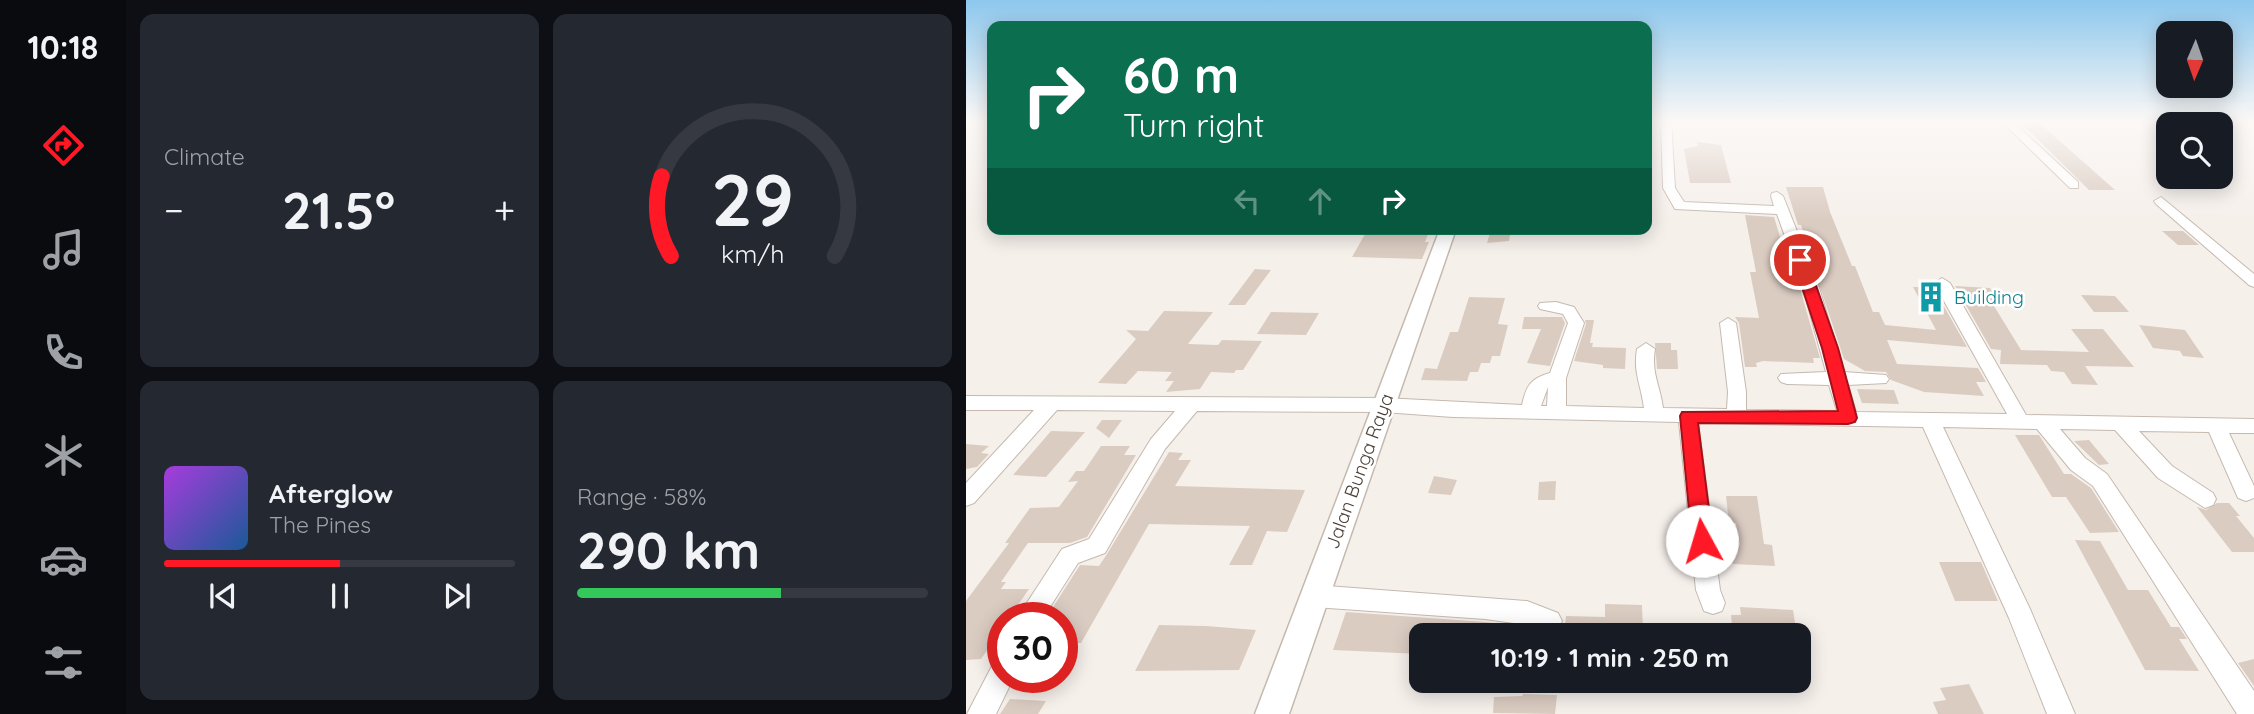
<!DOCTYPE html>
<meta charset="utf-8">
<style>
:root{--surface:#171b24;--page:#242831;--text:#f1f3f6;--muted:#9ea1a6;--line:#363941;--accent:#ff1926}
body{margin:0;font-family:Quicksand,sans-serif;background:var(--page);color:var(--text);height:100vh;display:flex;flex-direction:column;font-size:26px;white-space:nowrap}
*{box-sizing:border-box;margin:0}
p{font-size:23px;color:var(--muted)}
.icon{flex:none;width:38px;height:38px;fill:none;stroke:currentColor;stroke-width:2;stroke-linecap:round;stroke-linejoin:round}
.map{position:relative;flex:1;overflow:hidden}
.details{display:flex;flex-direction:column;gap:14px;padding:14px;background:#0d0f14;width:840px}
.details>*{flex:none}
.top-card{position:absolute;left:21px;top:21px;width:665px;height:214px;border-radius:14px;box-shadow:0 4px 18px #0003;background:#0b6e4f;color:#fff;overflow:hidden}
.needle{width:46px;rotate:182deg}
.fabs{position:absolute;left:1190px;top:21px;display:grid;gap:14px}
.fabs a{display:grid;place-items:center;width:77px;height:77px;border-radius:14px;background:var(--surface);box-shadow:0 4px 18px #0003;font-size:35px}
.speed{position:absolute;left:21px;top:602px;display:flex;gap:14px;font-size:35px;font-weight:700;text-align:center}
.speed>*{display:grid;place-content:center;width:91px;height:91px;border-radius:50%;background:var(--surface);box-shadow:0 4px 18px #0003;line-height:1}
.speed .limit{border:10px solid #d22;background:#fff;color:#111}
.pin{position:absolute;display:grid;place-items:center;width:60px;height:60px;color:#fff;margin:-30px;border:4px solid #fff;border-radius:50%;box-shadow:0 2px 7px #0007}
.me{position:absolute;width:77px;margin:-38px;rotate:354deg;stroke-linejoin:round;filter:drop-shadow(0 0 5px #0008)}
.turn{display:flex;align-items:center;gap:24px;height:147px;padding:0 21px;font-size:32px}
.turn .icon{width:91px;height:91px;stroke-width:2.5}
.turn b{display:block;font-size:49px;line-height:60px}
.lanes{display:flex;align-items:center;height:66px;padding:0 21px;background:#0003;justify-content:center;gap:35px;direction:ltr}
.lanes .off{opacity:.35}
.big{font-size:52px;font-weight:700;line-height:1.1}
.details .tile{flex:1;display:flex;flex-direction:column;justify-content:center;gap:10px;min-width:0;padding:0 24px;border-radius:14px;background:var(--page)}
.details .dial{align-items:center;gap:0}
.dial svg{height:182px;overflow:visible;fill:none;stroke:var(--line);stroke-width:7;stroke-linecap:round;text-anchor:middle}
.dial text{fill:var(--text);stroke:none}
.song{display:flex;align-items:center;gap:21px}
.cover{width:84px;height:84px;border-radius:10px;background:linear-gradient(135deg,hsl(280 70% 55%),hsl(210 70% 35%))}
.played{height:7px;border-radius:4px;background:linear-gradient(90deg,var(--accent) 50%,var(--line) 50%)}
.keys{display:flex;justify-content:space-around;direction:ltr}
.heat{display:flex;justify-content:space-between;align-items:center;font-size:38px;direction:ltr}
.charge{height:10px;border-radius:5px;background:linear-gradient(90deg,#34c759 58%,var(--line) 0)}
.details .tiles{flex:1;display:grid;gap:14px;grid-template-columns:repeat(2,1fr)}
.trip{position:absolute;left:443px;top:623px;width:402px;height:70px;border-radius:14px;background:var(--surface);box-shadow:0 4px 18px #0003;font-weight:700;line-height:70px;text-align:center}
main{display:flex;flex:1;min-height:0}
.tabs{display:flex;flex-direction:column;width:126px;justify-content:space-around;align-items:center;background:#090b0e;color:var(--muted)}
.tabs .icon{width:49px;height:49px}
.tabs .current{color:var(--accent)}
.tabs b{font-size:32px;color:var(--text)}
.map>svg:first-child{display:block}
.building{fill:#dbccc2}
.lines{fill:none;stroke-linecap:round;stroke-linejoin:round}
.minor-casing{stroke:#c5b9af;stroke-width:2}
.tertiary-casing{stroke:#c5b9af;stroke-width:3}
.minor{fill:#fff;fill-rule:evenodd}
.tertiary{fill:#fff;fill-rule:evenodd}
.route{fill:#ff1926;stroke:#a61019;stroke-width:2}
.labels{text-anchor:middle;stroke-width:5;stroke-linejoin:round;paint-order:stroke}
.culture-label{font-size:19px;fill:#0d838f;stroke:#fff;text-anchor:start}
.street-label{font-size:19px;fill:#4b3f38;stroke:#fff}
</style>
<main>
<nav class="tabs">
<b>10:18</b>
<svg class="icon current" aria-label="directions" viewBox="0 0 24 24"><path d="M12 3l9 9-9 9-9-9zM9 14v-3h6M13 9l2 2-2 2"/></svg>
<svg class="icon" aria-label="music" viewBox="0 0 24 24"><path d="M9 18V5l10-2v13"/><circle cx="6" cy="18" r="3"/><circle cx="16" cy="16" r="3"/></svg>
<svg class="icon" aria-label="phone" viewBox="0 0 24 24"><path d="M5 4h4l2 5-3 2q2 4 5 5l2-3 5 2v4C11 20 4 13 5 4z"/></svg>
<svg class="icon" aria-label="climate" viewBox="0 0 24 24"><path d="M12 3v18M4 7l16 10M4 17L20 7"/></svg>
<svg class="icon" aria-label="car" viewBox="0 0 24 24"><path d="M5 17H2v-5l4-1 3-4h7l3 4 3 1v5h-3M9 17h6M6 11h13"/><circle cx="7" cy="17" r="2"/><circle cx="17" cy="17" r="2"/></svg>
<svg class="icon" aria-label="filters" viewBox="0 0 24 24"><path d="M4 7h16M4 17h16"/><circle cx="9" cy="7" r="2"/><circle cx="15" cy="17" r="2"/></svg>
</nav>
<section class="details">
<div class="tiles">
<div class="tile"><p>Climate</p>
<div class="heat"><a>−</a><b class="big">21.5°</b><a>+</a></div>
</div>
<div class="tile dial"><svg viewBox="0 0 100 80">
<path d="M14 69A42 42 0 1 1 86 69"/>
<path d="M14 69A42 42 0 0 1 10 34" stroke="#ff1926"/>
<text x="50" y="56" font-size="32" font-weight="700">29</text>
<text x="50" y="72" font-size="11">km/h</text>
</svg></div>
<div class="tile">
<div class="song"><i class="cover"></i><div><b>Afterglow</b><p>The Pines</p></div></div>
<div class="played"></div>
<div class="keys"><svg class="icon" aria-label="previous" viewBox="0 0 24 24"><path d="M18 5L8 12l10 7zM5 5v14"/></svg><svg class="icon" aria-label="pause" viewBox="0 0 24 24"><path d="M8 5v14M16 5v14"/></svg><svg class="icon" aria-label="next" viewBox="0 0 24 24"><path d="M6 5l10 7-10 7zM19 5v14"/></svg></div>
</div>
<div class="tile"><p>Range · 58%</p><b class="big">290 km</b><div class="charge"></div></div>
</div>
</section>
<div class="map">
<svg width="1288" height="714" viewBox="0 0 1288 714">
<rect width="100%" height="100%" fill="#f6f0eb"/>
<path class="building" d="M 1052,120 L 1070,120 L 1149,190 L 1123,190 Z
M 731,142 L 755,145 L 765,183 L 724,183 L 718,149 L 732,146 Z
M 820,187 L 857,187 L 864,212 L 886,266 L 889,266 L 907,312 L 913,312 L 919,325 L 970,330 L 947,287 L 967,287 L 1001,347 L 921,340 L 931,364 L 1012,368 L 1020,382 L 1010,382 L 1018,396 L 958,392 L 925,380 L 920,372 L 899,371 L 878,359 L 842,251 L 844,252 L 835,225 L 832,225 Z
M 779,215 L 808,217 L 825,273 L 829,273 L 833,285 L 854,358 L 847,358 L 848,363 L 797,361 L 790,363 L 791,367 L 779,367 L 773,323 L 769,317 L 793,318 L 784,272 L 790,272 Z
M 402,229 L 461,229 L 459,232 L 463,232 L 459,242 L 463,242 L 456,259 L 386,257 Z
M 525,229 L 545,229 L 543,241 L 521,243 Z
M 1196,231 L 1217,231 L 1233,245 L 1212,245 Z
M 289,269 L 305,270 L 279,305 L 262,305 Z
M 989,286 L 1024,288 L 1034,306 L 1028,306 L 1055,350 L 1123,352 L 1105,329 L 1137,329 L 1168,367 L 1119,366 L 1132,385 L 1106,384 L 1098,372 L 1085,371 L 1081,365 L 1034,364 L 1035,350 L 1025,349 Z
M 1115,295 L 1149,296 L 1163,312 L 1128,312 Z
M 503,297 L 539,298 L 532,324 L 542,325 L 534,356 L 526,356 L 524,363 L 515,363 L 512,372 L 504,372 L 501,381 L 455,380 L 459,368 L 471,369 L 484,332 L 492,332 Z
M 198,311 L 247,312 L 222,344 L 252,345 L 256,340 L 296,341 L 277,370 L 270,370 L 268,373 L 245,372 L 234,389 L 200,392 L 208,381 L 199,381 L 206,372 L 172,371 L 160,384 L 132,383 L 170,339 L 160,330 L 182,331 Z
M 305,312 L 353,313 L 340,335 L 291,334 Z
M 558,317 L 596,317 L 599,323 L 584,366 L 561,363 L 575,329 L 556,329 Z
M 619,320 L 628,320 L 624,343 L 627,343 L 626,347 L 660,348 L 659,369 L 637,368 L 637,365 L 608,361 L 620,324 Z
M 1173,325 L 1219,330 L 1238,358 L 1217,356 L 1214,351 L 1187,348 Z
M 689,343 L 705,343 L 705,350 L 711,350 L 712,369 L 691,369 Z
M 891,389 L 928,390 L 933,404 L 896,403 Z
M 136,420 L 156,420 L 143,438 L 130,428 Z
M 85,431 L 119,432 L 80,477 L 47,475 Z
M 1049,435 L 1073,435 L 1098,474 L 1105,474 L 1125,488 L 1153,532 L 1124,533 L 1100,497 L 1086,497 Z
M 1123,440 L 1143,464 L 1133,465 L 1108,441 Z
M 0,444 L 23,446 L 15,453 L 23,454 L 11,467 L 0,469 Z
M 135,446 L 164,446 L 158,455 L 170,455 L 121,537 L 104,543 L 62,543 L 35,582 L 40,582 L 35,589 L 63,589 L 43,618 L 37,618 L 37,627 L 15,659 L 0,660 L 0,601 L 43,543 L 39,543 L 64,508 L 93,507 L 112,481 L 102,482 L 110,471 L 118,471 Z
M 203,452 L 217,453 L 212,460 L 225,460 L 209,486 L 339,490 L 321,532 L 301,531 L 286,565 L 263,565 L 284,526 L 183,524 L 115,643 L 96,643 L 96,618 L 80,618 L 114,565 L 133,566 L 141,554 Z
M 468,476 L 491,480 L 485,495 L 462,493 Z
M 590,481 L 589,500 L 572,500 L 573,482 Z
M 760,496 L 791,496 L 798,544 L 806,545 L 809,566 L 767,564 L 766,550 L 772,550 L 770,523 L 763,523 Z
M 1251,503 L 1263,503 L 1274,516 L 1270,516 L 1288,538 L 1288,552 L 1266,552 L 1231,507 L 1240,510 Z
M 1109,540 L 1134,541 L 1162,590 L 1182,590 L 1205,627 L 1213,627 L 1221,639 L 1213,639 L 1233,671 L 1179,670 Z
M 973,562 L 1015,562 L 1032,601 L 989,601 Z
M 639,604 L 676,605 L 677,630 L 662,630 L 662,635 L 598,635 L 600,616 L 639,617 Z
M 774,607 L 827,610 L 831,635 L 767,635 L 765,615 L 775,615 Z
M 380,612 L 519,622 L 544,625 L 543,635 L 455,635 L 455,654 L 367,650 Z
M 193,625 L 240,626 L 290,630 L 273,670 L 169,671 Z
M 1288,659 L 1288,686 L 1272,663 Z
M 1003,684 L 1018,714 L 972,714 L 967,702 L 980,700 L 974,688 Z
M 557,694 L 591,695 L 589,714 L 527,713 L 528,697 L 556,696 Z
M 44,699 L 80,701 L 72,714 L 34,714 Z"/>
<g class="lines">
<g class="minor-casing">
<path id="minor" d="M 695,120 L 705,120 L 709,188 L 718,202 L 808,206 L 805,196 L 806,193 L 811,192 L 817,196 L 852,284 L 878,372 L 920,375 L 923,379 L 920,383 L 882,385 L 890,412 L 1041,414 L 968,283 L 976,278 L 984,283 L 1060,415 L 1288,419 L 1288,433 L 1263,433 L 1288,486 L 1288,498 L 1280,501 L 1272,498 L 1243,432 L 1173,431 L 1206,466 L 1247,493 L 1250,499 L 1247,505 L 1239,508 L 1192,478 L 1149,430 L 1094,429 L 1119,458 L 1141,474 L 1288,691 L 1288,714 L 1271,714 L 1127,486 L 1105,470 L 1071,429 L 977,427 L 1064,609 L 1109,714 L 1081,714 L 1043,618 L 957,427 L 732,423 L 754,590 L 759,603 L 756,611 L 747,614 L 738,611 L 730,590 L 713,422 L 487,417 L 417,412 L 231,411 L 199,449 L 139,553 L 112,563 L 77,618 L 51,618 L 96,549 L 123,539 L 185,439 L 209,411 L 91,410 L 8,503 L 0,506 L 0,483 L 68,410 L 0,410 L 0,396 L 417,398 L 556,405 C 560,386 565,378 584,373 L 602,323 L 597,314 L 574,309 L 572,306 L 574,303 L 590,302 L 608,307 L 618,323 L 600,378 L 600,406 L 678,408 C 675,384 667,373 671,349 L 680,343 L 689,349 C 685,374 694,384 697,408 L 761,409 L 762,392 L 754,323 L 762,318 L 770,323 L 780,392 L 780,410 L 871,411 L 863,385 L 821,384 L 815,382 L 812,378 L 815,374 L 860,372 L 836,284 L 811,214 L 709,209 L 697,188 ZM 582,387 L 581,406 L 575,406 Z
M 1034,120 L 1045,120 L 1112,182 L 1112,188 L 1104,188 Z
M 1195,197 L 1288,274 L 1288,287 L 1283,285 L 1190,204 L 1188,201 Z
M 348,585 L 561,601 L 592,613 L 596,621 L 592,629 L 583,633 L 561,625 L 519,619 L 348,607 L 339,604 L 336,596 L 339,588 Z
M 37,658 L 37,677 L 48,677 L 30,714 L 1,714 L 28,662 Z"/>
</g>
<g class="tertiary-casing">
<path id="tertiary" d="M 474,229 L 490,229 L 323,714 L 289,714 Z"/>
</g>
<use href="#minor" class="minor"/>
<use href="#tertiary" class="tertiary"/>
</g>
<linearGradient id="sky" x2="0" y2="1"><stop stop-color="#8dc7ed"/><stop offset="0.55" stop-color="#fbf8f6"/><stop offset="1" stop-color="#fbf8f6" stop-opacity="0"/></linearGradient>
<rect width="1288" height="220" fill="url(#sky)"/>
<path class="route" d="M 834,256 L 841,260 L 872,348 L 891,418 L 889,422 L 882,424 L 732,423 L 747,541 L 744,547 L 736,549 L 729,547 L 726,541 L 714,416 L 716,412 L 872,411 L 856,348 L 827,260 Z"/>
<defs>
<g id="building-bare" transform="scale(2.415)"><path d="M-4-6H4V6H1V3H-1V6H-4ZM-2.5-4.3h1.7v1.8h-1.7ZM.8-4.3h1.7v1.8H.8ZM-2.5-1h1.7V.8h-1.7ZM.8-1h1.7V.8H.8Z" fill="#0f9aa8" stroke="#fff" stroke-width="2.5" paint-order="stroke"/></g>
</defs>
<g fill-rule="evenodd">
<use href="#building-bare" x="965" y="297"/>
</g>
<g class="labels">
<g class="culture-label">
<text x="988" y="304">Building</text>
</g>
<g class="street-label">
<text transform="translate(393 471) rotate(-70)" y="7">Jalan Bunga Raya</text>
</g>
</g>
</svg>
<div class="fabs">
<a><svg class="needle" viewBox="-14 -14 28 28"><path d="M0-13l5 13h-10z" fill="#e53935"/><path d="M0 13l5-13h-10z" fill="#9ea1a6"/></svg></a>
<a><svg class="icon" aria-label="search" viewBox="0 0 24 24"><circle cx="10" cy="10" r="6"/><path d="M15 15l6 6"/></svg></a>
</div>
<div class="speed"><div class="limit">30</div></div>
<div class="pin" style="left:834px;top:260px;background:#d93025"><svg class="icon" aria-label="arrive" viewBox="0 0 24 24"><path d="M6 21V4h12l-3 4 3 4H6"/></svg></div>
<svg class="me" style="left:736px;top:541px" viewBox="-20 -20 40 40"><circle r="19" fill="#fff"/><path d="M0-13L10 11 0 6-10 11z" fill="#ff1926"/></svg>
<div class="trip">10:19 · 1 min · 250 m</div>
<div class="top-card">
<div class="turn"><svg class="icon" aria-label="right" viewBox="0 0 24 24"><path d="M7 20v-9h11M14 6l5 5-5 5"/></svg><div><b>60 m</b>Turn right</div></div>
<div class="lanes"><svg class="icon off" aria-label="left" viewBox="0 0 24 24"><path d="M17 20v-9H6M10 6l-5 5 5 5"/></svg><svg class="icon off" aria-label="ahead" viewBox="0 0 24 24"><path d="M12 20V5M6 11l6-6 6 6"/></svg><svg class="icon" aria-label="right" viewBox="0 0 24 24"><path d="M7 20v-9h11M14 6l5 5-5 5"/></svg></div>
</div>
</div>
</main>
